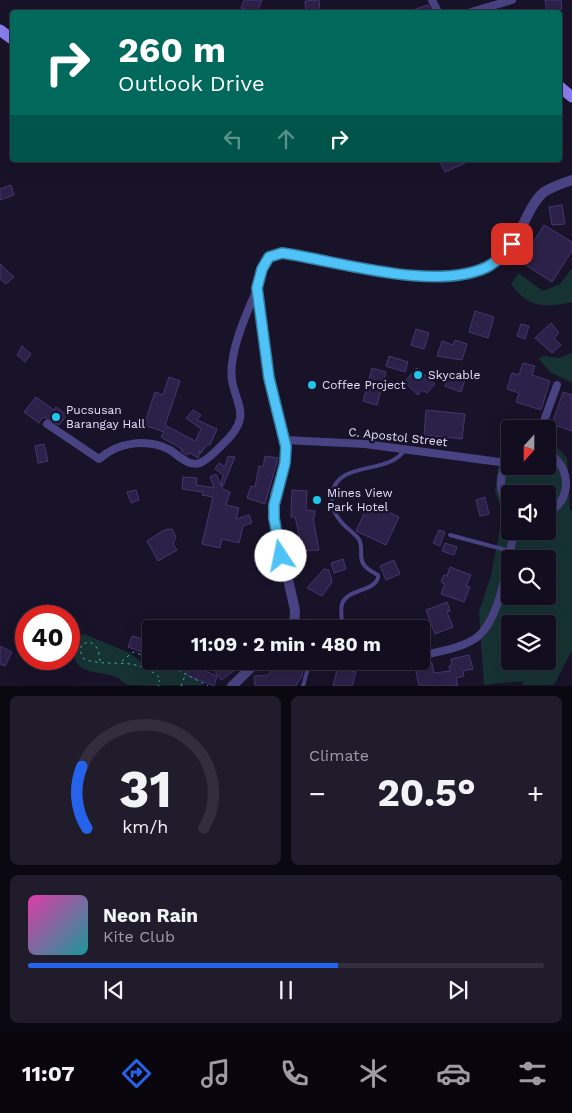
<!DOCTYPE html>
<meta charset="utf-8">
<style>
:root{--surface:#130e1f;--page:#201c2c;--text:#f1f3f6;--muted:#9d9ca4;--line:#322e3d;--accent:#2563eb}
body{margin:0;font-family:"Work Sans",sans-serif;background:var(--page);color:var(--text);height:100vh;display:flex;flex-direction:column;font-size:19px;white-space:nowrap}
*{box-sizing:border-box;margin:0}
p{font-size:16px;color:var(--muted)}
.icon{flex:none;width:28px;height:28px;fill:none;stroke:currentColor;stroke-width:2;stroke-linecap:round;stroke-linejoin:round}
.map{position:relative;height:686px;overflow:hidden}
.drawer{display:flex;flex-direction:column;gap:10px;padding:10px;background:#0a0811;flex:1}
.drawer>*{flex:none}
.banner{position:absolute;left:10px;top:10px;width:552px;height:152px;border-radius:5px;box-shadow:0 5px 20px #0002,0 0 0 1px var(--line);background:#00695c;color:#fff;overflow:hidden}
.needle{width:32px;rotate:201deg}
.buttons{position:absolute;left:501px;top:420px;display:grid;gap:10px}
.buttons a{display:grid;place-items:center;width:55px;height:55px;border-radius:5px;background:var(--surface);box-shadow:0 5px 20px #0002,0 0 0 1px var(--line);font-size:25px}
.speed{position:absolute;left:15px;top:605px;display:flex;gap:10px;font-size:25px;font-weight:700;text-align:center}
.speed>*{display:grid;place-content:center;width:65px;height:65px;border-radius:50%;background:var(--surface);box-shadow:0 5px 20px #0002,0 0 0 1px var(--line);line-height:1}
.speed .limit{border:8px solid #d22;background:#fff;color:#111}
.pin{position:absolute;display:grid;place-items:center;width:42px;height:42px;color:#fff;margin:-21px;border-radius:10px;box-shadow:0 2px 8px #0006}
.me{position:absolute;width:55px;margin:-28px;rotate:349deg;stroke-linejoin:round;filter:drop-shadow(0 0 4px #0008)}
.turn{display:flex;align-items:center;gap:18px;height:105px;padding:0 25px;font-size:22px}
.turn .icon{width:65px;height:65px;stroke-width:2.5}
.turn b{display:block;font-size:35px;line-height:42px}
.lanes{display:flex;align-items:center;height:48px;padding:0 25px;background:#0003;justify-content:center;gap:25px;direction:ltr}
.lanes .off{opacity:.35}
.big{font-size:38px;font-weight:700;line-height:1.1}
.drawer .tile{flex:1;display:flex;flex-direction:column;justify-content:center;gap:8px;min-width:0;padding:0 18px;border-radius:8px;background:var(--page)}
.drawer .dial{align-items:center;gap:0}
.dial svg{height:130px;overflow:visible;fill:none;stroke:var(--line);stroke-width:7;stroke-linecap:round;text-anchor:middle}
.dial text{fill:var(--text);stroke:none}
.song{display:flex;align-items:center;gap:15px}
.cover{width:60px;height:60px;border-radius:8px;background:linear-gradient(135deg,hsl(320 70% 55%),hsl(180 70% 35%))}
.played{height:5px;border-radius:2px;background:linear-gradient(90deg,var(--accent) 60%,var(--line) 60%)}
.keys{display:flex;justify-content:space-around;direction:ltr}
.heat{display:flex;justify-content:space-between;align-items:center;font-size:28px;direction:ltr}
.drawer .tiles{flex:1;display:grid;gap:10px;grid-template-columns:1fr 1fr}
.tile:last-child{grid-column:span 2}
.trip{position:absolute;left:142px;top:620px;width:288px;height:50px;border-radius:5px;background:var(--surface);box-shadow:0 5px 20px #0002,0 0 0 1px var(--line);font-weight:700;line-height:50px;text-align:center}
.tab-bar{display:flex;height:80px;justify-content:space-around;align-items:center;background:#08060c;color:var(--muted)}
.tab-bar .icon{width:35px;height:35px}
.tab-bar .on{color:var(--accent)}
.tab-bar b{font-size:22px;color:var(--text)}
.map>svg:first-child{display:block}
.green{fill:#173233;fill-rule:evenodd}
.building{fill:#2c2148;stroke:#463672}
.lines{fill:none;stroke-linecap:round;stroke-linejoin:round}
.path{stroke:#3db1b2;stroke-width:1;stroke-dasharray:2.5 4;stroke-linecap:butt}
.service{stroke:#4a4383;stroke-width:4}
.minor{stroke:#4a4383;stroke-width:8}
.tertiary{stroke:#4a4383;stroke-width:10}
.secondary{stroke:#8a7ff3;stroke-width:11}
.route-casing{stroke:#337fa1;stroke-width:12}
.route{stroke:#4fc3f7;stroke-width:9}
.poi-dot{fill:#1dc7e9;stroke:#191329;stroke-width:2}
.labels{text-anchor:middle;stroke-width:5;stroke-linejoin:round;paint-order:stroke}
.poi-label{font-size:12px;fill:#e4dffc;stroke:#191329;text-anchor:start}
.street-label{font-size:12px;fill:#e4dffc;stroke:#191329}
</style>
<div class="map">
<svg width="572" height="686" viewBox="0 0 572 686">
<rect width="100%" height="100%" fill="#191329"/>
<path class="green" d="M 572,268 L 572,302 C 544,308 530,308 511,285 L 518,273 L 543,291 L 560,284 Z
M 572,353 L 572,383 L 550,372 L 539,359 L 543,356 L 560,358 Z
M 548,438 L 567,458 L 570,510 L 572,512 L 572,650 L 554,685 L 522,685 L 523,681 L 484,685 L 479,612 L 491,575 L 503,514 L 495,491 L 499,461 L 510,452 L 510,466 L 548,466 ZM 510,494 L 548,494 L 548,531 L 510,531 ZM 510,559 L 548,559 L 548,596 L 510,596 ZM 510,624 L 548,624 L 548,661 L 510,661 Z
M 84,634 L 130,653 L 144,664 C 170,658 185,667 203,685 C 181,685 151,686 129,685 C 124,685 121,679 116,677 C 102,671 74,675 73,652 C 73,643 76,639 84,634 Z"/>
<path class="building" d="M 244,0 L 262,0 L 257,12 L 241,8 Z
M 319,0 L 320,12 L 306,12 L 305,1 Z
M 545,0 L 561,0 L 562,9 L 547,12 Z
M 428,5 L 432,12 L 409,12 L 409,11 Z
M 439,160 L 472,160 L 445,172 Z
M 11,185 L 14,195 L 0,200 L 0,189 Z
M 562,205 L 565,224 L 552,225 L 549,207 Z
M 544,225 L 572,242 L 572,251 L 552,282 L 521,262 Z
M 0,264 L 14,277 L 6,284 L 0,279 Z
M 475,311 L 494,317 L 488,338 L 469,332 Z
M 551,323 L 559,333 L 554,338 L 561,345 L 552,353 L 535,338 Z
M 521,324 L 529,326 L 525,339 L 517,336 Z
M 416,329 L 429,333 L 424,349 L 411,345 Z
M 455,340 L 467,344 L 462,360 L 437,356 L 442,341 L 453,345 Z
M 22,346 L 31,354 L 25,362 L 17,355 Z
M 389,356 L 408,362 L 405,372 L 386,366 Z
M 523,363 L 535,366 L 532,375 L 550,381 L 541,410 L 516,402 L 519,393 L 507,389 L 512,373 L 519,375 Z
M 372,368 L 386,372 L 377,405 L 363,401 Z
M 417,368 L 435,384 L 427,393 L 422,390 L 418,395 L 404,382 Z
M 449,375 L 465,380 L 461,392 L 445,386 Z
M 169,377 L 180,381 L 165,425 L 195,441 L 201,429 L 186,418 L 193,410 L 201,415 L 197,420 L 217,429 L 210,445 L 208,444 L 200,454 L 200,451 L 198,458 L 190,453 L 187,455 L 181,451 L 182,449 L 161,437 L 164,432 L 144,425 L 155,392 L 163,395 Z
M 563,392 L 572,395 L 572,431 L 552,424 Z
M 36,397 L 54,410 L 56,407 L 67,415 L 59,425 L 43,417 L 39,423 L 24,412 Z
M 426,410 L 465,414 L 462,439 L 424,435 Z
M 513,421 L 533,428 L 533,429 L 510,429 Z
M 44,444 L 48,461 L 38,463 L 35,446 Z
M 228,456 L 235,457 L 223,486 L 221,485 L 223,489 L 230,492 L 226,505 L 239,508 L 236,519 L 249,515 L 252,523 L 243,526 L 239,543 L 222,539 L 220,548 L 202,544 L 213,497 L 202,495 L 203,492 L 182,489 L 183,477 L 197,478 L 196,485 L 214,488 L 210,477 L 216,474 L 221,485 L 223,475 L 215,469 L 219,463 L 225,467 Z
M 265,456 L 278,458 L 265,504 L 247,498 L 251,486 L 255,487 L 259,466 L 263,467 Z
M 136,490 L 139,500 L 131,503 L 127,492 Z
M 292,490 L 307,491 L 306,510 L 315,511 L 314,518 L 313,518 L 319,550 L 303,551 L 295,517 L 291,517 Z
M 485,497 L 489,514 L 480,516 L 476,500 Z
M 369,503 L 399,517 L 386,545 L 356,531 Z
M 172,529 L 176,537 L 173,544 L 177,550 L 158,561 L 147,541 L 164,530 Z
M 439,530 L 445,532 L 440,546 L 433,543 Z
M 445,543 L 457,547 L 454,555 L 442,551 Z
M 343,559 L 346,569 L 334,573 L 331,563 Z
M 394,560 L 400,574 L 386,580 L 380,566 Z
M 450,567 L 471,575 L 466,586 L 470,587 L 464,602 L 441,594 L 445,584 L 441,582 L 444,575 L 447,576 Z
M 324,569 L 329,570 L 332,582 L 322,596 L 307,588 Z
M 447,602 L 450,611 L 447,612 L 453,627 L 435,634 L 426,610 Z
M 308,619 L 318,623 L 317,629 L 305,629 Z
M 132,636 L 151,642 L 151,655 L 128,647 Z
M 0,646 L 12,652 L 5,666 L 0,664 Z
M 469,655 L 473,669 L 463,671 L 464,676 L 456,678 L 458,686 L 419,686 L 415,667 L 432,663 L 434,673 L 450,671 L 449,666 L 452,665 L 451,659 Z
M 218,661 L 248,661 L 221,680 L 211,666 Z
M 304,661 L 302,676 L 296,686 L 255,686 L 254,676 L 268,675 L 272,670 L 281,669 L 285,662 Z
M 190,665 L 217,676 L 214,686 L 186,675 Z
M 338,666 L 356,672 L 352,686 L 333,686 Z"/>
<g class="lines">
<path class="path" d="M 100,661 C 99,652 98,646 90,642 L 82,644 L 80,651 L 84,659 C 110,669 135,654 161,679 L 157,684 L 159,686
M 122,661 L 133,652 L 151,658
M 161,661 L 208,686
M 181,686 L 185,676"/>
<path class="service" d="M 450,535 L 510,551
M 343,629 C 342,621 340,611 342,604 C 347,589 373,592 378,578 L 378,575 C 373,572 368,570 365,566 C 357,558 365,547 358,538 C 352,531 344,527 339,519 C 333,512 331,503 332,494 C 338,459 390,476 405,449
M 303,686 L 310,661"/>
<path class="minor" d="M 432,0 L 438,12
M 471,12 L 512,0
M 47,424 L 99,459 C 118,442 147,438 170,450 C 178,455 189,467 200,463 C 209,459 216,451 223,444 C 259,411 227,401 232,364 C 235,338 247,313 257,289
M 541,429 L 557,385
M 285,440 L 365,444 L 507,463
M 548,453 C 572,467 572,500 548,513
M 510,460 C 498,472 498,494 510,506
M 421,656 C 439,651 460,649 476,638 C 501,620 508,560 514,531
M 351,661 L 376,666 L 397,661"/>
<path class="tertiary" d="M 294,629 L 295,610 L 274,518 L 275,495 L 285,463 L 286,447 L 269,378 L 257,289 L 262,269 L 269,257 L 282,253 C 340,262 464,302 508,250 C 521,235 529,204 544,192 C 552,187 563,183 572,180
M 232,686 L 258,661"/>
<path class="secondary" d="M 0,30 L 12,39
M 560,87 L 572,97"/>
</g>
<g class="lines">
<g class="route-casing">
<path id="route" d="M 281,556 L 274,518 L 274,505 L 285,463 L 286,447 L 269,378 L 257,288 L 262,269 L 269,257 L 282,253 C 338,261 435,292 487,267 C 497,262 505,253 512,244"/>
</g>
<use href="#route" class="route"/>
</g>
<g class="poi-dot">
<circle cx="418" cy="375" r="5"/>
<circle cx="312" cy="385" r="5"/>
<circle cx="56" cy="417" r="5"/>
<circle cx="317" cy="500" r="5"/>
</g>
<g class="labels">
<g class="poi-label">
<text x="428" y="379">Skycable</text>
<text x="322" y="389">Coffee Project</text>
<text x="66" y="414">Pucsusan<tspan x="66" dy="14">Barangay Hall</tspan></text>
<text x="327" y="497">Mines View<tspan x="327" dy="14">Park Hotel</tspan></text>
</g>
<g class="street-label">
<text transform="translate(398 437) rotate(6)" y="4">C. Apostol Street</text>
</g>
</g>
</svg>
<div class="buttons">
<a><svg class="needle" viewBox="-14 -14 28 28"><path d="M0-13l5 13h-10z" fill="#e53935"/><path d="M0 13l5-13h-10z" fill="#9d9ca4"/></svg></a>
<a><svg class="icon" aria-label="sound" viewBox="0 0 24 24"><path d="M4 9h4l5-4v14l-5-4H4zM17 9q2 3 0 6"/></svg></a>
<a><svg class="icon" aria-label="search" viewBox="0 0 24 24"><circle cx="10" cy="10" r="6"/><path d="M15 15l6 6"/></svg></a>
<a><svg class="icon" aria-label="layers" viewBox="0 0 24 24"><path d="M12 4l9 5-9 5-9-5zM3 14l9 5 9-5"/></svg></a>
</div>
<div class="speed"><div class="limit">40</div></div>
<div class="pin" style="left:512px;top:244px;background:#d93025"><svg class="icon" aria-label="arrive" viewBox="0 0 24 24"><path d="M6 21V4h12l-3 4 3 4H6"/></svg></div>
<svg class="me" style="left:281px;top:556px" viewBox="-20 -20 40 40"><circle r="19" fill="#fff"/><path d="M0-13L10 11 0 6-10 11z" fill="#4fc3f7"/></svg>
<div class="trip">11:09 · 2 min · 480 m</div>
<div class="banner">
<div class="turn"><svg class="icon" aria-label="right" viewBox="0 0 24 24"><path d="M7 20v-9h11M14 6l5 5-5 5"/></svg><div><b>260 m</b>Outlook Drive</div></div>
<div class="lanes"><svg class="icon off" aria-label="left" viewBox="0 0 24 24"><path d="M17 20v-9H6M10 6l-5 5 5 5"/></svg><svg class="icon off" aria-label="ahead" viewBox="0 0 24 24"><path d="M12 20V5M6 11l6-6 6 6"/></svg><svg class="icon" aria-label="right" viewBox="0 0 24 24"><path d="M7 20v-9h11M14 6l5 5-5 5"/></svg></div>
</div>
</div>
<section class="drawer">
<div class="tiles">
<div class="tile dial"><svg viewBox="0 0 100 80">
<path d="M14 69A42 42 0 1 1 86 69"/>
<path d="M14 69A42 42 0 0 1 11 31" stroke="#2563eb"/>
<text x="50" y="56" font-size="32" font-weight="700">31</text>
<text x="50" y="72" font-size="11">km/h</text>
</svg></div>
<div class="tile"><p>Climate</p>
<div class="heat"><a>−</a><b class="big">20.5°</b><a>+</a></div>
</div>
<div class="tile">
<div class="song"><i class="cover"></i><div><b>Neon Rain</b><p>Kite Club</p></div></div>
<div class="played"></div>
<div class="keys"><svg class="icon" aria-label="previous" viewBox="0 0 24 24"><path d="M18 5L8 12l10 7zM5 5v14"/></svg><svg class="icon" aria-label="pause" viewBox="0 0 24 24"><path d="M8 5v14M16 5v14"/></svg><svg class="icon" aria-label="next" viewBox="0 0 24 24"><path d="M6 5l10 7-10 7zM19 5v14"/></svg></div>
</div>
</div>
</section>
<nav class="tab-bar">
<b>11:07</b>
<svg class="icon on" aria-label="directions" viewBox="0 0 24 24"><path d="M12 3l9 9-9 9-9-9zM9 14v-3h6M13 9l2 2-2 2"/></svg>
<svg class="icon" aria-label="music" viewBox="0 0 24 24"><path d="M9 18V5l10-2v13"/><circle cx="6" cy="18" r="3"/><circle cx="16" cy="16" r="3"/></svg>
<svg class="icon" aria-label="phone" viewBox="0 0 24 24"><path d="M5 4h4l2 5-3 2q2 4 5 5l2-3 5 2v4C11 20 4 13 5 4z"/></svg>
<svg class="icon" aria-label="climate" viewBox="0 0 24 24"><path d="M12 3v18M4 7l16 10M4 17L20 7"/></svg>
<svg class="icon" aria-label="car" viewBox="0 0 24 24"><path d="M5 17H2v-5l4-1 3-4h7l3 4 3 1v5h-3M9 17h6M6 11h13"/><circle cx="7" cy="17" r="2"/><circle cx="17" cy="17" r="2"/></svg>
<svg class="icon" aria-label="filters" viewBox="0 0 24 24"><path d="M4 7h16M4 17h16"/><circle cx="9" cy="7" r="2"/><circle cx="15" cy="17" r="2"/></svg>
</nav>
